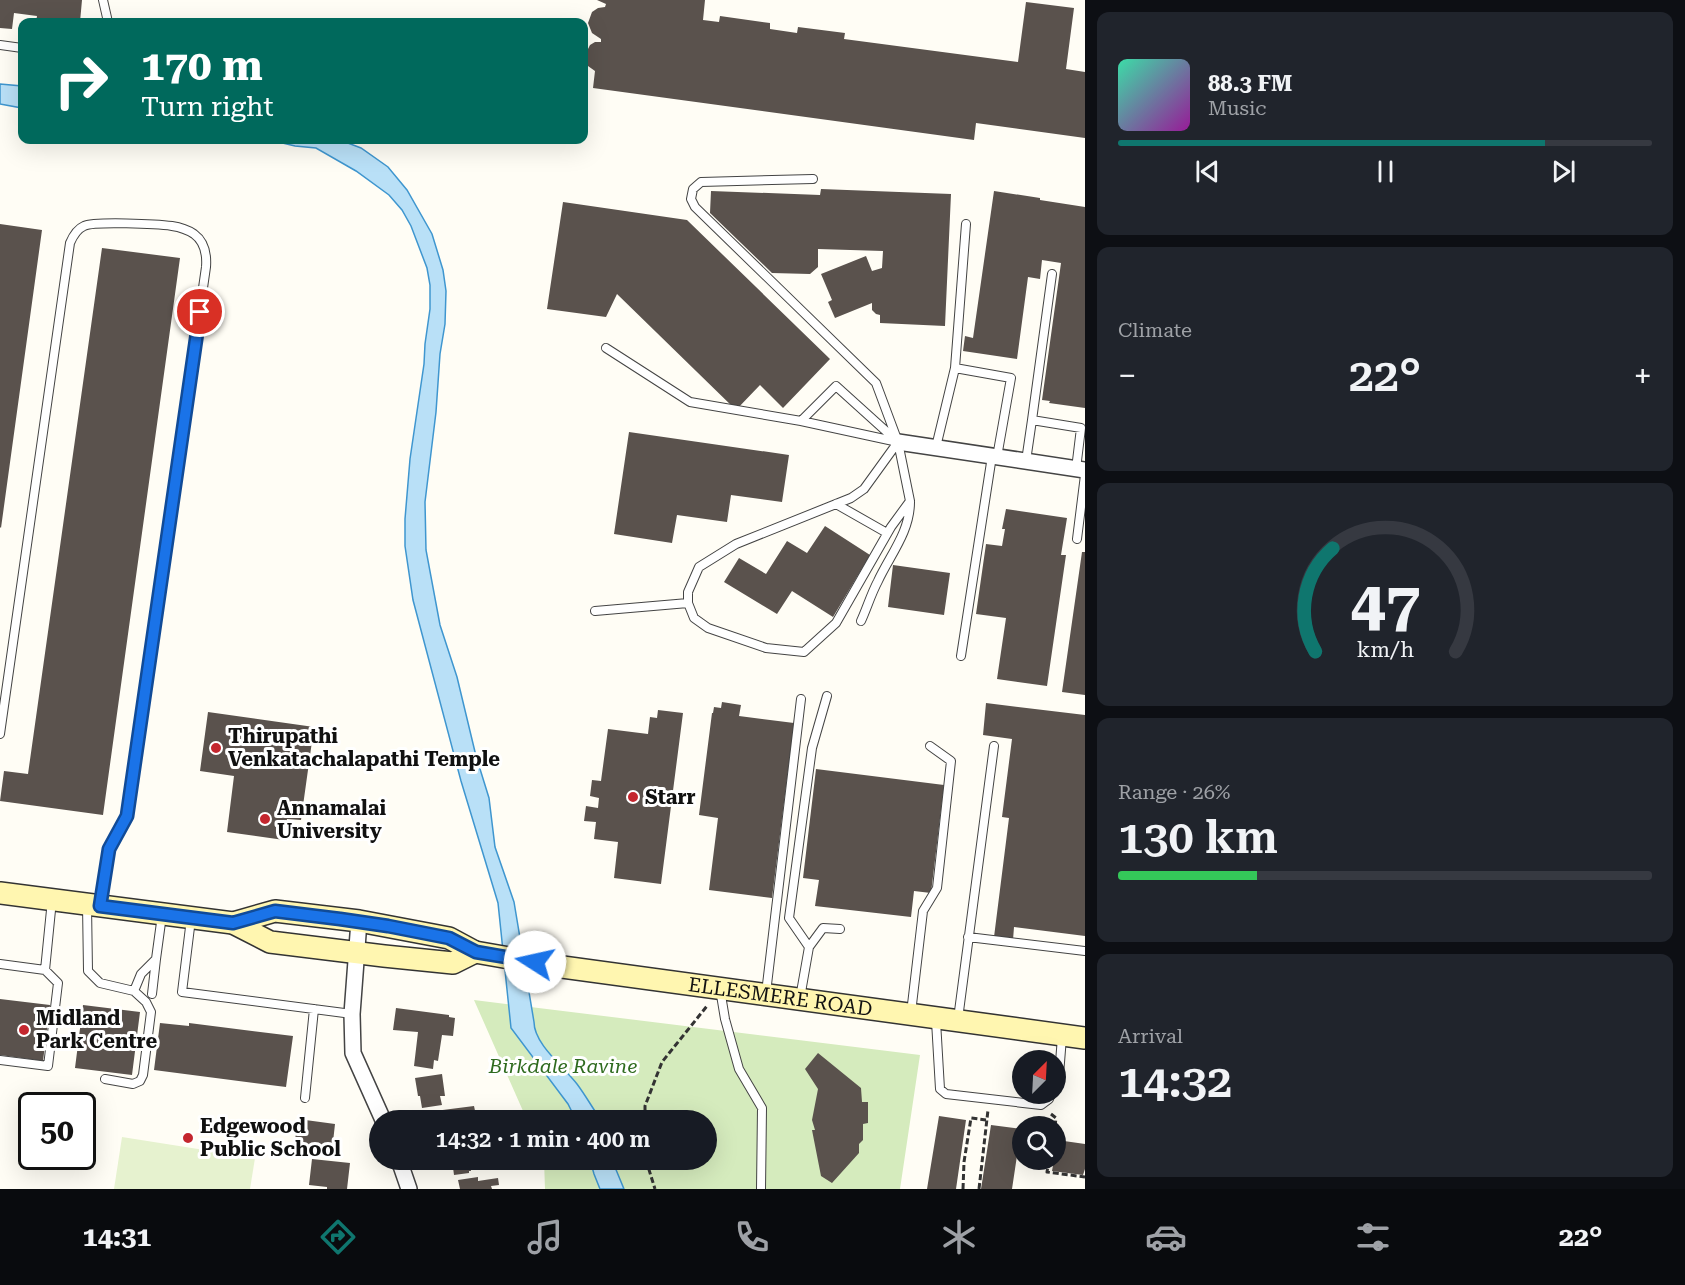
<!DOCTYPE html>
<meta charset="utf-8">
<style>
:root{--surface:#171b24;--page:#20242c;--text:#f1f3f6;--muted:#9ea1a6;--line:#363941;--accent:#0f766e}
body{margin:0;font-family:"Roboto Serif",serif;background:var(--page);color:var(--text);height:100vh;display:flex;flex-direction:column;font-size:22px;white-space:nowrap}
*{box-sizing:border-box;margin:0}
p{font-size:20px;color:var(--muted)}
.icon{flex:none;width:33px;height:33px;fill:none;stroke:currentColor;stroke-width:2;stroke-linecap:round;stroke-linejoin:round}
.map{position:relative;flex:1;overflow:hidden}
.sheet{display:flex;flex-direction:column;gap:12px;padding:12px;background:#0d0f14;width:600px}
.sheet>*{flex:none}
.guide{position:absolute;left:18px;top:18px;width:570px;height:126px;border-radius:12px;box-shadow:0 6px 24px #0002;background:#00695c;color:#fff;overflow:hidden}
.needle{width:39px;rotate:24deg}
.controls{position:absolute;left:1012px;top:1050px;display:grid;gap:12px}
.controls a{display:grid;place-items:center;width:54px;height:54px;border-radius:50%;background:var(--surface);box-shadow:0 6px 24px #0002;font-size:30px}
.speed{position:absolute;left:18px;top:1092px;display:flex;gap:12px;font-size:30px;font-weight:700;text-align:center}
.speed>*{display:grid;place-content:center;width:78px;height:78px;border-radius:50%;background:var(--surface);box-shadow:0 6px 24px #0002;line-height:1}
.speed .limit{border:3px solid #111;border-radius:9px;background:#fff;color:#111}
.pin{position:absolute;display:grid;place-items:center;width:51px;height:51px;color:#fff;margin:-26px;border:3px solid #fff;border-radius:50%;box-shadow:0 2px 6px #0007}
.me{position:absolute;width:66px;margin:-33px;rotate:280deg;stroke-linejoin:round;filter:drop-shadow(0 0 4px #0008)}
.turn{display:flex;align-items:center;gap:21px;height:126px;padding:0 24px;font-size:27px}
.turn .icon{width:78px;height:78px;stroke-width:2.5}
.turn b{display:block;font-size:42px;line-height:51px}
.big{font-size:45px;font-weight:600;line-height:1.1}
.sheet .tile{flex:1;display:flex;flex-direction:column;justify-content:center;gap:9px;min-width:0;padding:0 21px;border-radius:12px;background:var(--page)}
.sheet .dial{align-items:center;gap:0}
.dial svg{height:156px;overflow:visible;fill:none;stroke:var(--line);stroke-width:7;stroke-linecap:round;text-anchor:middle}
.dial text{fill:var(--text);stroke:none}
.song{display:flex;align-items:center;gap:18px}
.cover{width:72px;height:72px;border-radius:9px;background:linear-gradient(135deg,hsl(160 70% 55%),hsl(300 70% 35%))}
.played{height:6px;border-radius:3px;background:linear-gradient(90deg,var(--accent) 80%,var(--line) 80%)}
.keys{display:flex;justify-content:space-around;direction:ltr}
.heat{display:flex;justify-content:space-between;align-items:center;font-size:33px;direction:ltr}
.charge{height:9px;border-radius:4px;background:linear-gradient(90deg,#34c759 26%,var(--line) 0)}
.trip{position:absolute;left:369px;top:1110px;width:348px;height:60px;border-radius:30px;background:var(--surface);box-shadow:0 6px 24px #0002;font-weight:600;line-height:60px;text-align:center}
.dock{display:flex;height:96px;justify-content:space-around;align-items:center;background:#090b0e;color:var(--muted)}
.dock .icon{width:42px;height:42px}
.dock .active{color:var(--accent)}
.dock b{font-size:27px;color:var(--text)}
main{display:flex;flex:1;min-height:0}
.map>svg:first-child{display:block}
.green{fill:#d5ebbd}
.pitch{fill:#e6f2cf}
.water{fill:#b9e0f7;stroke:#3f96cf;stroke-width:1.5}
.building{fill:#5a524d}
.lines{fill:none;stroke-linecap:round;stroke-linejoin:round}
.service-casing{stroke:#444;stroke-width:10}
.minor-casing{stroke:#444;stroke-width:18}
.secondary-casing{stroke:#333;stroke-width:24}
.path{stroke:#333;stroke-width:3;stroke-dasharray:6 3;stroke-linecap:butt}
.service{stroke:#fff;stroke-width:8}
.minor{stroke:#fff;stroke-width:15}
.secondary{stroke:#fff6b0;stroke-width:21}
.route-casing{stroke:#114b97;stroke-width:15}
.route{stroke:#1a73e8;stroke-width:10}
.poi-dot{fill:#c4262e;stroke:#fff;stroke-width:2}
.labels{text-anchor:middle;stroke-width:6;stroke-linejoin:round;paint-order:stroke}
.poi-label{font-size:20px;font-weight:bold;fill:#111;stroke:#fff;text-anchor:start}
.street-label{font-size:20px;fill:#111;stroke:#fff}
.park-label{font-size:20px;font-style:italic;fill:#2f6b1f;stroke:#fff}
</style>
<main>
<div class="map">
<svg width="1085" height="1189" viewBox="0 0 1085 1189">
<rect width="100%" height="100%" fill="#fffdf5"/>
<path class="green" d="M 474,1000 L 920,1055 L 900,1189 L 545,1189 L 544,1160 L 706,1160 L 706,1120 L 527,1120 Z"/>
<path class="pitch" d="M 122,1137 L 255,1158 L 250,1189 L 114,1189 Z"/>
<path class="water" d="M 0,84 L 22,86 L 22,108 L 0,104 Z
M 270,140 L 340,140 L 361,148 L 388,167 L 407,190 L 432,234 L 443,270 L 446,291 L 445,324 L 440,354 L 436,412 L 425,502 L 426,550 L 440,625 L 457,677 L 476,756 L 489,798 L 495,847 L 514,902 L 534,1022 C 534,1044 564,1067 577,1084 C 586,1096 593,1109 601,1120 L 576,1120 L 568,1104 L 511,1028 L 498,903 L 461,781 L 413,600 L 405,546 L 405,519 L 410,459 L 424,364 L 425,344 L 430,309 L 430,285 L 427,268 L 411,226 L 402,210 L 389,195 L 356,171 L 316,148 L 295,146 Z
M 590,1160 L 612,1160 L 624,1189 L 600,1189 L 594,1174 Z"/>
<path class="building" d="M 0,0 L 82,0 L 80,22 L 36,22 L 37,16 L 14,13 L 12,29 L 0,28 Z
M 597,0 L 705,0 L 703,20 L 719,22 L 720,16 L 770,23 L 770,29 L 797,33 L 798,27 L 845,33 L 844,39 L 1018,62 L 1026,2 L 1074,8 L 1066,69 L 1085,72 L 1085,138 L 976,123 L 974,140 L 593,88 L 595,71 L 588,66 L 585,55 L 590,45 L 595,42 L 601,42 L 601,39 L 592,33 L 588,23 L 592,12 L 598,8 L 605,7 L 606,4 Z
M 821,189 L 951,194 L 945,326 L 880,323 L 880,315 L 876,314 L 872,310 L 872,303 L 835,318 L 828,302 L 832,300 L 821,274 L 866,256 L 872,271 L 882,268 L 883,251 L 818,249 L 818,267 L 810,274 L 772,273 L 710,213 L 711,191 L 820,195 Z
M 994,191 L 1040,198 L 1040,200 L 1085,207 L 1085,408 L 1049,403 L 1050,401 L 1042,400 L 1061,263 L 1042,260 L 1040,279 L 1028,277 L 1017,359 L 963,351 L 965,336 L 973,338 Z
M 563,202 L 687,220 L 830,359 L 783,408 L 760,385 L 736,410 L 617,294 L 606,317 L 547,309 Z
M 0,224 L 42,230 L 1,528 L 0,527 Z
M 102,248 L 180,258 L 103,815 L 0,801 L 4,771 L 28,774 Z
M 629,432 L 789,455 L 782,502 L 731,495 L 727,522 L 677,515 L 672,543 L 614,534 Z
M 1006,509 L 1067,518 L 1061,555 L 1066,555 L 1047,686 L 997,679 L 1006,618 L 976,614 L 986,544 L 1002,546 L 1005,529 L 1002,529 Z
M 825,526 L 870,555 L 833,617 L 792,591 L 777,614 L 724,582 L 739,558 L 766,574 L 787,541 L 807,553 Z
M 1082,552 L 1085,552 L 1085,695 L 1062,692 Z
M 893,565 L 950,573 L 944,615 L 888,607 Z
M 722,702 L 741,705 L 739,716 L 794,723 L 772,898 L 709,890 L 718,818 L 699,815 L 712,713 L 713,713 L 714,707 L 721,708 Z
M 986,703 L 1085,715 L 1085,936 L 1014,927 L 1013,940 L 994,937 L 1009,818 L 1002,817 L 1012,739 L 983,735 Z
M 658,710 L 683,713 L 661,884 L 614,878 L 618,842 L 594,839 L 596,822 L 584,821 L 586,806 L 598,808 L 599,798 L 590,796 L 592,780 L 601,781 L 608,729 L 648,734 L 650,717 L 657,718 Z
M 208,712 L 314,727 L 301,820 L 287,819 L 284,840 L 227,832 L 234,776 L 200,771 Z
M 816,769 L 944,785 L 931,893 L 914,891 L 911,917 L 815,906 L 819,880 L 803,878 Z
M 0,999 L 50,1005 L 43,1061 L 0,1055 Z
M 83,1005 L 140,1012 L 132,1075 L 75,1068 Z
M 396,1008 L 449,1015 L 449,1017 L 455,1018 L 453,1036 L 442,1035 L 438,1061 L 434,1060 L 433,1069 L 414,1066 L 418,1032 L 393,1030 Z
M 160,1023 L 189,1026 L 189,1023 L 293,1036 L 286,1087 L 154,1070 Z
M 818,1053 L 861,1088 L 862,1102 L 868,1102 L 868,1123 L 863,1124 L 863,1140 L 859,1144 L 859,1153 L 832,1183 L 821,1176 L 812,1130 L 815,1130 L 812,1120 L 818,1089 L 805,1069 Z
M 442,1074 L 445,1096 L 440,1096 L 442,1105 L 422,1108 L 420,1096 L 418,1096 L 415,1078 Z
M 474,1106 L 477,1120 L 428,1120 L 427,1112 Z
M 939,1116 L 966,1120 L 956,1189 L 927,1189 Z
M 298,1119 L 335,1124 L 332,1151 L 294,1147 Z
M 991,1125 L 1021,1129 L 1012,1189 L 981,1189 Z
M 1057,1140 L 1085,1144 L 1085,1169 L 1083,1175 L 1052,1171 L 1054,1160 L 1056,1160 Z
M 312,1159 L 350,1163 L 347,1189 L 327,1189 L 327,1187 L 309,1185 Z
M 452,1160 L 491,1160 L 492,1165 L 473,1168 L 472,1164 L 470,1164 L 471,1171 L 469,1171 L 469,1173 L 454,1175 Z
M 478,1177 L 478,1181 L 498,1178 L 499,1185 L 491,1186 L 492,1189 L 460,1189 L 458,1180 Z"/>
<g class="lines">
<g class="service-casing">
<path id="service" d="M 103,0 L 108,22
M 0,45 L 22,48
M 813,179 L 701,182 L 693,189 L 691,199 L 695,207 L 876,383 L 898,442 L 910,501 L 891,527 L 836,623 L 804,652 L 766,648 L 708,628 L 694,618 L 688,603 L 688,592 L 699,567 L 736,544 L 851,498 L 864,489 L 898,442
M 606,348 L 690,402 L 801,421
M 955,368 L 1011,378 L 997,457
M 836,386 L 898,442 L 801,421 Z
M 1032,420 L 1052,274
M 936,447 L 955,368 L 966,224
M 1026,461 L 1032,420 L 1081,428 L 1076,469
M 836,504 L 887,533
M 1077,539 L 1085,475
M 595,611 L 688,603
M 861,621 C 867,608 871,594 878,581 C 890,555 910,532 910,502
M 961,656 L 992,456
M 0,734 L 70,243 C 73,236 77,229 84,226 C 94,221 158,224 172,226 C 179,227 188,230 194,234 C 205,242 207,254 206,267 L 127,816 L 109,849 L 100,904
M 87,905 L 88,971 L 100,983 L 134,991 L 141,974 L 156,959 L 162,915
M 191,919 L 182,992 L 352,1014
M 968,937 L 1085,951
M 809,947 L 789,918 L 812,748 L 827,696
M 0,964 L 45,970 L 52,900
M 720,989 L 725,1019 L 739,1069 L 762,1108 L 761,1189
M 766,993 L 801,699
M 152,994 L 156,959
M 800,998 L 809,947 L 823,928 L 840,929
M 911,1013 L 923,911 L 937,888 L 951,761 L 930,746
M 958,1019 L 994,746
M 936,1021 L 940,1089 L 946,1094 L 1041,1105 L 1049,1099 L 1051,1094
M 0,1060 L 48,1066 L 58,983 L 45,970
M 105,1079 L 133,1084 L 140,1081 L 143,1075 L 151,1012 L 146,1002 L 134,991
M 1056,1082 L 1059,1075 L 1062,1037
M 305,1098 L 314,1009"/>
</g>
<g class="minor-casing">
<path id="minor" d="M 898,442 L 1085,470
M 359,921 L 352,1014 L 353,1053 L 383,1120
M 399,1160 L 409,1189"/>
</g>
<g class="secondary-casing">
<g id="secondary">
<path d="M 0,893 L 233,923 L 270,942 L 384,956 L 453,963 L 475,952"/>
<path id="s1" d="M 233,923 L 275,911 L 359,921 L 449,938 L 475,952 L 555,966 L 1085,1038"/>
</g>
</g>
<path class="path" d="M 1051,1114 L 1056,1118 L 1055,1126
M 645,1120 L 645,1106 L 662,1062 L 707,1006
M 646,1160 L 655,1189
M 1049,1160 L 1047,1172 L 1085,1177
M 963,1189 L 964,1162 L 971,1118 L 986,1120
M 979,1189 L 988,1110"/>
<use href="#service" class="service"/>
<use href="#minor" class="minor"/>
<use href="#secondary" class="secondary"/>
</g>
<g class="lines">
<g class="route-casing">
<path id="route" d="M 200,312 L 127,816 L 109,849 L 100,906 L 233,923 L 275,911 L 340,919 L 388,926 L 449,938 L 476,952 L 535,962"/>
</g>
<use href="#route" class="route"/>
</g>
<g class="poi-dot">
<circle cx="216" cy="748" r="6"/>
<circle cx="633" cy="797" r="6"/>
<circle cx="265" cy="819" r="6"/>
<circle cx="24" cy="1030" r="6"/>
<circle cx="188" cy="1138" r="6"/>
</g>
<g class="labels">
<g class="poi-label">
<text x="228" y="743">Thirupathi<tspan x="228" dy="23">Venkatachalapathi Temple</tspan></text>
<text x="645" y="804">Starr</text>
<text x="277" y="815">Annamalai<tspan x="277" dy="23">University</tspan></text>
<text x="36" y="1025">Midland<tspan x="36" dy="23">Park Centre</tspan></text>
<text x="200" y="1133">Edgewood<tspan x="200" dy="23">Public School</tspan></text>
</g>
<g class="street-label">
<text dy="7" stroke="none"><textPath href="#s1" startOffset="558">ELLESMERE ROAD</textPath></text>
</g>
<g class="park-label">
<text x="563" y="1073">Birkdale Ravine</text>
</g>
</g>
</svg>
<div class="controls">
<a><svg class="needle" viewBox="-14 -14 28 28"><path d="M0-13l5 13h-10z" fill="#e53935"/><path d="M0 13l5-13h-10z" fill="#9ea1a6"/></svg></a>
<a><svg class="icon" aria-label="search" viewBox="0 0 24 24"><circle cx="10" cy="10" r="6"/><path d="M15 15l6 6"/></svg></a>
</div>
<div class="speed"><div class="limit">50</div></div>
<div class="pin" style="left:200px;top:312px;background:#d93025"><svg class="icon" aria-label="arrive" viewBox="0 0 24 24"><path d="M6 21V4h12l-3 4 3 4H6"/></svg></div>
<svg class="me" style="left:535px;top:962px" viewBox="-20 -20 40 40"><circle r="19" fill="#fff"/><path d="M0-13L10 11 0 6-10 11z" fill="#1a73e8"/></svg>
<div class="trip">14:32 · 1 min · 400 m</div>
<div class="guide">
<div class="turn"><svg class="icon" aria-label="right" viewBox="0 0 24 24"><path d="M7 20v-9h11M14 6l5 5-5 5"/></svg><div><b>170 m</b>Turn right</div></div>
</div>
</div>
<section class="sheet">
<div class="tile">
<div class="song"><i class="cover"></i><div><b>88.3 FM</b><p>Music</p></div></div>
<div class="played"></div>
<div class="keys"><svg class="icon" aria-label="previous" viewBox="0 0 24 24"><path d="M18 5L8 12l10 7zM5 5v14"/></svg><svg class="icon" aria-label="pause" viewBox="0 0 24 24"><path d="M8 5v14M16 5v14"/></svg><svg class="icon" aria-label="next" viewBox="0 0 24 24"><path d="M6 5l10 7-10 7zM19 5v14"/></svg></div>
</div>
<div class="tile"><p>Climate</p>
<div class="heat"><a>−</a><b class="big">22°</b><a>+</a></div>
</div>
<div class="tile dial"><svg viewBox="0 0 100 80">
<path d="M14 69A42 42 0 1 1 86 69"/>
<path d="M14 69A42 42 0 0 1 23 16" stroke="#0f766e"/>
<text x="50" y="56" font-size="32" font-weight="700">47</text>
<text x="50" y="72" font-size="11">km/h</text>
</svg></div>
<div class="tile"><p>Range · 26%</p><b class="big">130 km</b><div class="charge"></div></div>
<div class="tile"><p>Arrival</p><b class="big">14:32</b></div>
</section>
</main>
<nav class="dock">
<b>14:31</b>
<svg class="icon active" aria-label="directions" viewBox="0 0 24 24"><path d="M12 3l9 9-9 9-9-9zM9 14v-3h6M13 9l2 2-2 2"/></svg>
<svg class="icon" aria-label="music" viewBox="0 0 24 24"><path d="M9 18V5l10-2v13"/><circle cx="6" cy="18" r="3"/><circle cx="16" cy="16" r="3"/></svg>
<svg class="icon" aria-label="phone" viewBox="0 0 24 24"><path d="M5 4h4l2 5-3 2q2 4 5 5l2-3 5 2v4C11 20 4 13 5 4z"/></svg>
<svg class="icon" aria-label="climate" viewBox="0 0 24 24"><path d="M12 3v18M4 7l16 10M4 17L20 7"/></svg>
<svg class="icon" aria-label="car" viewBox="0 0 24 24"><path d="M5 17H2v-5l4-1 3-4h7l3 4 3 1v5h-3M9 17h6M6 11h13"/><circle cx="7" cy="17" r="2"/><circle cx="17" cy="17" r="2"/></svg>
<svg class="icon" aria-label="filters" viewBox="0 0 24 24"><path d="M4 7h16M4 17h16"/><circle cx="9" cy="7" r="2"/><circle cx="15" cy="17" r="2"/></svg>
<b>22°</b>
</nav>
